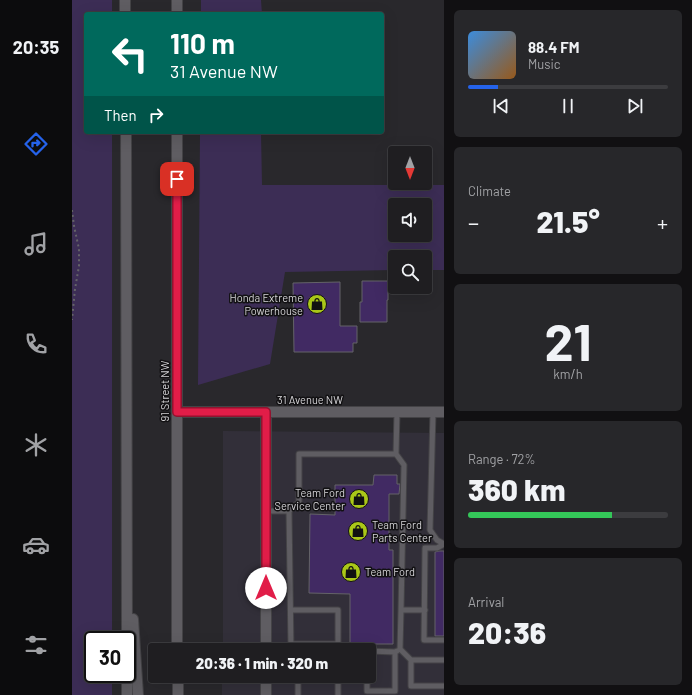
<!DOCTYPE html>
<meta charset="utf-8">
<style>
:root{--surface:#1f1e21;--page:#27272a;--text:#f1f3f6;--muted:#a1a2a5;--line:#3c3c3f;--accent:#2563eb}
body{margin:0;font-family:Barlow,sans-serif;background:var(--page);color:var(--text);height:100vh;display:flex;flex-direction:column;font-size:15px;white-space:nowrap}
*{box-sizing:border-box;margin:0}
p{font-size:13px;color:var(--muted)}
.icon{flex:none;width:22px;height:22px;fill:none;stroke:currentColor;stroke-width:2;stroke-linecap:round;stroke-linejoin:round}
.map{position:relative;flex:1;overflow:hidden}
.side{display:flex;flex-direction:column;gap:10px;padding:10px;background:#111012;width:248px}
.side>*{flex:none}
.hud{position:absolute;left:12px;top:12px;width:300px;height:122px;border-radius:4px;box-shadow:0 4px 16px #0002,0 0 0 1px var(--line);background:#00695c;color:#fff;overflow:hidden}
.needle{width:26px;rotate:180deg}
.fabs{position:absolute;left:316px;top:146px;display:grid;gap:8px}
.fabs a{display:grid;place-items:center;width:44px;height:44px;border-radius:4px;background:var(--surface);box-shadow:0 4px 16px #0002,0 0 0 1px var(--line);font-size:20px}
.speed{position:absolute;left:12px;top:631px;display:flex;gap:8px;font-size:20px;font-weight:700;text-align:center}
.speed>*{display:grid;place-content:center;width:52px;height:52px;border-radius:50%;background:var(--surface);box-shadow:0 4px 16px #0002,0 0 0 1px var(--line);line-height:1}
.speed .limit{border:2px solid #111;border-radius:6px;background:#fff;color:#111}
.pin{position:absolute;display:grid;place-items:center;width:34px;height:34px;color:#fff;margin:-17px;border-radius:8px;box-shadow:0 2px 6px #0006}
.me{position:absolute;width:44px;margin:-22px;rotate:0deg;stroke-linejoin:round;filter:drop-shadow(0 0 3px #0008)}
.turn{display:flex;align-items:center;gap:14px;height:84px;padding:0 20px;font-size:18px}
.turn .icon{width:52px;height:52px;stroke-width:2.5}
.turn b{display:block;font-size:28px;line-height:34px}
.then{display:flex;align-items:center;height:38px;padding:0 20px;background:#0003;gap:8px;font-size:15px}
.big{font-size:30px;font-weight:800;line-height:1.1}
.side .card{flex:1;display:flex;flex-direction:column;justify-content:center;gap:6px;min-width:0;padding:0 14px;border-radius:6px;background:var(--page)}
.side .dial{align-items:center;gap:0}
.dial b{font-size:52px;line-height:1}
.song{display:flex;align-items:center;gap:12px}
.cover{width:48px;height:48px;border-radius:6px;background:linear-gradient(135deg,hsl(210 70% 55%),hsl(30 70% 35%))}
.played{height:4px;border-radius:2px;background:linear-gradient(90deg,var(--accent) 15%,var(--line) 15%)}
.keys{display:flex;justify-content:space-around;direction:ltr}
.heat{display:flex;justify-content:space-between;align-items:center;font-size:22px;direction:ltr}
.charge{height:6px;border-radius:3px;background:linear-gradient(90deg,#34c759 72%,var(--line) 0)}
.trip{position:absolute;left:76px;top:643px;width:228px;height:40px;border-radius:4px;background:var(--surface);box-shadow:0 4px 16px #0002,0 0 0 1px var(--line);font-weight:800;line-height:40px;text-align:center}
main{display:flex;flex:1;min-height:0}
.dock{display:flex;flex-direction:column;width:72px;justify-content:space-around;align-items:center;background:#0c0c0d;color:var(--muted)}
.dock .icon{width:28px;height:28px}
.dock .on{color:var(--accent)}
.dock b{font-size:18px;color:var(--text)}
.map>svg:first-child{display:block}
.built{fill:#322f39}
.green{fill:#3c2d55;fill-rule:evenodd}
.building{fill:#412a63;stroke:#646368}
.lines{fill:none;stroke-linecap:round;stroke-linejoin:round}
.service-casing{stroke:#444346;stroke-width:7}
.minor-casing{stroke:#444346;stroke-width:12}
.secondary-casing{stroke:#444346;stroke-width:12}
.path{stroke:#656468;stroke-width:2;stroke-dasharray:2 3;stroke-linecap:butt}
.service{stroke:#5f5d62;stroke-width:5}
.minor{stroke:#5f5d62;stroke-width:10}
.secondary{stroke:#5f5d62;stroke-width:10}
.route-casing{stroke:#92132f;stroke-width:10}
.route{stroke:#e11d48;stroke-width:7}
.labels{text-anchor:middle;stroke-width:3;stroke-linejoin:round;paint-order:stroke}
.poi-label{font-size:11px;fill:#d3d2d5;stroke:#121113;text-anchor:end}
.street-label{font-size:11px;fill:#d3d2d5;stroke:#121113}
</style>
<main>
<nav class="dock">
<b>20:35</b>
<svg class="icon on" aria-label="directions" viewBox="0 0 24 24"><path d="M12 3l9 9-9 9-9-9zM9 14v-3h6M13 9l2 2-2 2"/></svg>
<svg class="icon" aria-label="music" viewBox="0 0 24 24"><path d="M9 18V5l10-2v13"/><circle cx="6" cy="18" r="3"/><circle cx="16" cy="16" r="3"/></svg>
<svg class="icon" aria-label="phone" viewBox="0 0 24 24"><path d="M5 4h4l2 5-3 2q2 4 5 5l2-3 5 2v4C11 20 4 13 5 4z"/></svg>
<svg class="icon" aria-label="climate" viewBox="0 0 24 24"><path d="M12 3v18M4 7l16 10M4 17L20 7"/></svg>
<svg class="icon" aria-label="car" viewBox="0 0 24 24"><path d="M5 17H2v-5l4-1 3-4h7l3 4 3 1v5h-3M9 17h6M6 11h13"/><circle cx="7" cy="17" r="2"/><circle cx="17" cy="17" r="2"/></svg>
<svg class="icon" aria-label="filters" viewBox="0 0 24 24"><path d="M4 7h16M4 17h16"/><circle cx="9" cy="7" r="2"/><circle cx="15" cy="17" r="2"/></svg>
</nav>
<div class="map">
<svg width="372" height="695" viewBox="0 0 372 695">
<rect width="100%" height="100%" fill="#29282c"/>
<path class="built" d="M 151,431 L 372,433 L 372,695 L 150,695 L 150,676 L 297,676 L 297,650 L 151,650 Z"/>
<path class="green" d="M 0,0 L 40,0 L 40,14 L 14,14 L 14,132 L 40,132 L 40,640 L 21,640 L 21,674 L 40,674 L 40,695 L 0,695 Z
M 129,0 L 189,0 L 190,14 L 129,14 Z
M 128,132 L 189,132 L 190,185 L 372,185 L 372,270 L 353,270 L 353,257 L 323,257 L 323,270 L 213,272 L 198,364 L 126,385 ZM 323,205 L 353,205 L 353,235 L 323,235 Z"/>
<path class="building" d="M 290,281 L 316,281 L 316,300 L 315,300 L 315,322 L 288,322 L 288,302 L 290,302 Z
M 268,282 L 268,326 L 285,326 L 285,343 L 281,343 L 281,352 L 222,352 L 221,283 Z
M 302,475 L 325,475 L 325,484 L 328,484 L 327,494 L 317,494 L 317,550 L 321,550 L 321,644 L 278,644 L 278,594 L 237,593 L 238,514 L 263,515 L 263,485 L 301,485 Z
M 367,551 L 372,551 L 372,636 L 363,636 L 363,552 Z"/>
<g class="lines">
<g class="service-casing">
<path id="service" d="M 361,412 L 358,530 L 365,540 L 372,544
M 324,454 L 332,465 L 329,610 L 353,610
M 194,511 L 217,511 L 227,502 L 227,454 L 324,454 L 325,412
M 217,511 L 219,650
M 372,544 L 365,548 L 353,548 L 352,640 L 372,640
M 219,610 L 266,610 L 266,644 L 219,644
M 329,610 L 328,649 L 339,660 L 372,660
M 266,650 L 266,644
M 297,651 L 323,652 L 325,651
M 339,660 L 339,686 L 372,686
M 226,676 L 226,695
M 295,676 L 295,691 L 323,691 L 323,652
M 266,695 L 266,676"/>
</g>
<g class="minor-casing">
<path id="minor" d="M 105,412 L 372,412
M 194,413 L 194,650
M 194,676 L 194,695"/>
</g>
<g class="secondary-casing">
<path id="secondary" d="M 53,0 L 53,14
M 105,0 L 105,14
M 54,132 L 55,640
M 105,132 L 105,650
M 61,619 L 66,695
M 55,674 L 55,695
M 106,676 L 106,695"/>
</g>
<path class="path" d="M 0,210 L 2,226 L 7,249 L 7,266 L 3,289 L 0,320"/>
<use href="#service" class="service"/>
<use href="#minor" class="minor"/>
<use href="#secondary" class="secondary"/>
</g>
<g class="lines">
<g class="route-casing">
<path id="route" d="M 105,179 L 105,412 L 194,412 L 194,588"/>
</g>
<use href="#route" class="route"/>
</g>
<defs>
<g id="shop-disc" transform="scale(1)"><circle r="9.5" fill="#aac718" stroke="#121113"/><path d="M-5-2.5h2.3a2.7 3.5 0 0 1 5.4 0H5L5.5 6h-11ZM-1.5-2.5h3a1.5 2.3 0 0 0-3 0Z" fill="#111"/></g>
</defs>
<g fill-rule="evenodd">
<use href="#shop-disc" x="245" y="304"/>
<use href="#shop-disc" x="287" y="499"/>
<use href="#shop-disc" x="286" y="531"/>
<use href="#shop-disc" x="279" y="572"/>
</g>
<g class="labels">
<g class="poi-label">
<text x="231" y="302">Honda Extreme<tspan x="231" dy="13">Powerhouse</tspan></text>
<text x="273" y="497">Team Ford<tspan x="273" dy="13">Service Center</tspan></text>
<text x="300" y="529" text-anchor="start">Team Ford<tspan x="300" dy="13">Parts Center</tspan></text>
<text x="293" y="576" text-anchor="start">Team Ford</text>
</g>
<g class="street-label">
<text transform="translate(93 391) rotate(-90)" y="4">91 Street NW</text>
<text x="238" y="404">31 Avenue NW</text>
</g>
</g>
</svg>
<div class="fabs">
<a><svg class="needle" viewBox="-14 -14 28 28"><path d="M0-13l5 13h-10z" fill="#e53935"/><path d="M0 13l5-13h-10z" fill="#a1a2a5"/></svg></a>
<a><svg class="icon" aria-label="sound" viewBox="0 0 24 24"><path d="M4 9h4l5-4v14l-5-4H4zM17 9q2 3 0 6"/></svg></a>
<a><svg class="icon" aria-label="search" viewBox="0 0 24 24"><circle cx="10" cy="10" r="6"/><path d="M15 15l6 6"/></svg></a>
</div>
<div class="speed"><div class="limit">30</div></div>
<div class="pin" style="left:105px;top:179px;background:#d93025"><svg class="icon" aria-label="arrive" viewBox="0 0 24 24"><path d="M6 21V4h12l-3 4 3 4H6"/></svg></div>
<svg class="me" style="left:194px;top:588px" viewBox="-20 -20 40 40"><circle r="19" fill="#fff"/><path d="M0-13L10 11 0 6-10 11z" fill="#e11d48"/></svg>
<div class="trip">20:36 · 1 min · 320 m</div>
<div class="hud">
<div class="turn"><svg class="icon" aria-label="left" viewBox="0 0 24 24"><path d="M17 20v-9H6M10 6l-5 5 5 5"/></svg><div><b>110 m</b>31 Avenue NW</div></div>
<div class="then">Then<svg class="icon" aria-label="right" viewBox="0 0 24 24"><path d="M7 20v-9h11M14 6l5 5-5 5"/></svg></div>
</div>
</div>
<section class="side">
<div class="card">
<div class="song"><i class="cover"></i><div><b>88.4 FM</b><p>Music</p></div></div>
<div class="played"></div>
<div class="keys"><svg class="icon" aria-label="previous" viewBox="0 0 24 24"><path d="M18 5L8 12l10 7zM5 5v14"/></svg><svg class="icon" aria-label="pause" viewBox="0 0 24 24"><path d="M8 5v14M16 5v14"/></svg><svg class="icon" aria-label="next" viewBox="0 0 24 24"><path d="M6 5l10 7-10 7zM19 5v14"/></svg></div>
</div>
<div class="card"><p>Climate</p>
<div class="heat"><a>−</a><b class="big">21.5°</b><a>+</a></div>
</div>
<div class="card dial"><b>21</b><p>km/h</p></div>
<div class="card"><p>Range · 72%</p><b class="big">360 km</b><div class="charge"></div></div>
<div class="card"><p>Arrival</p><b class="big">20:36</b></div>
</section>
</main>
